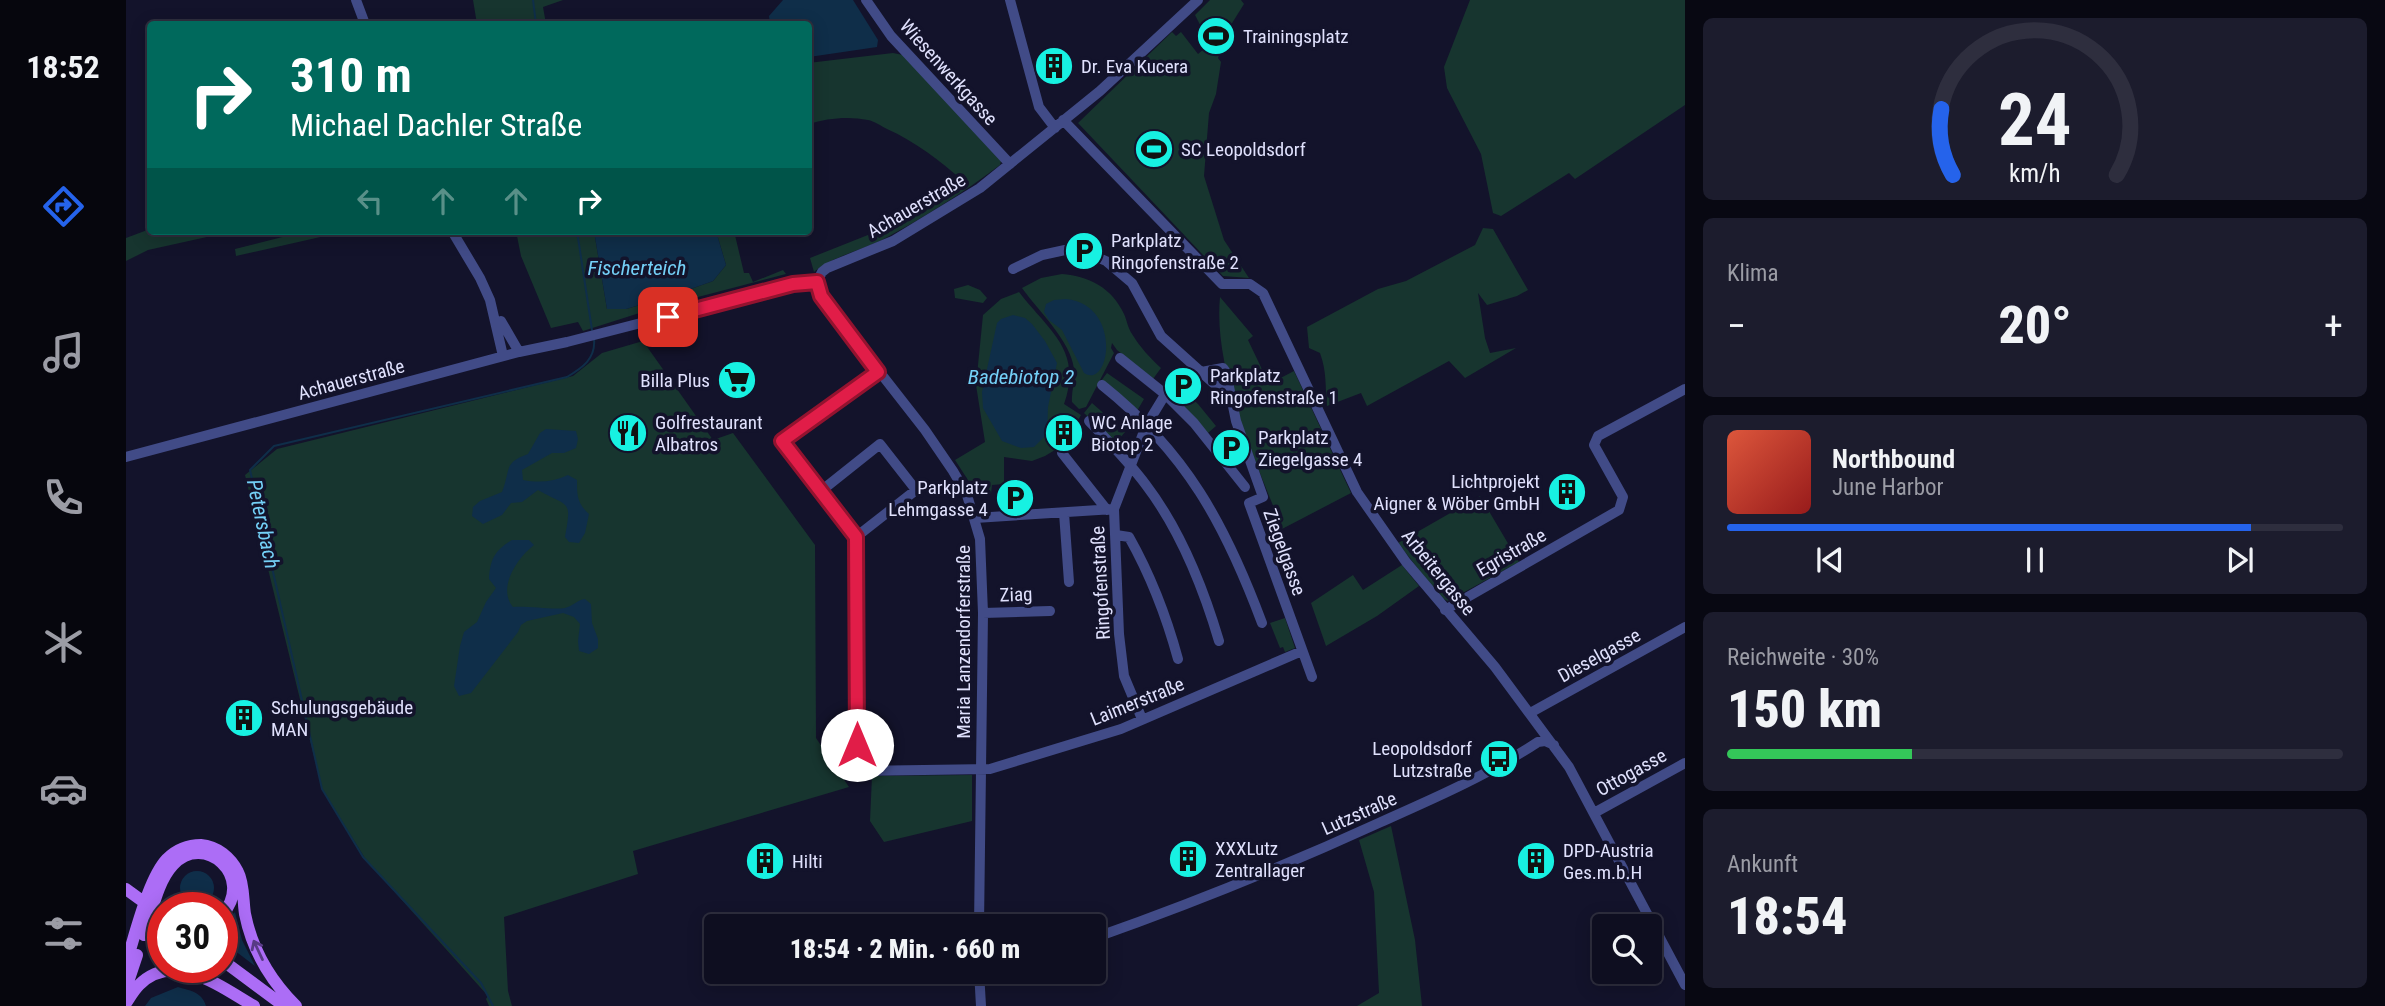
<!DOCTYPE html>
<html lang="de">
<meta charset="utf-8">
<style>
:root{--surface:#0e0e20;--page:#1c1c2d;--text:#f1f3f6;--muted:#9b9ca5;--line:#2e2e3e;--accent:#2563eb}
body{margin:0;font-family:"Roboto Condensed",sans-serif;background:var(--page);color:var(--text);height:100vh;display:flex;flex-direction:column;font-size:26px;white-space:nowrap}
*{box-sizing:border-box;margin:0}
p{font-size:23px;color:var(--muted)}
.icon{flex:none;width:38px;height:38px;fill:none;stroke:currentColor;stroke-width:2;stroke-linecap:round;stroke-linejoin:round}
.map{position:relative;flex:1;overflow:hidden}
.panel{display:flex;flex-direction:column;gap:18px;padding:18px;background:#080812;width:700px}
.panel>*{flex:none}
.guide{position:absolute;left:21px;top:21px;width:665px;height:214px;border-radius:7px;box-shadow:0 4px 18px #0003,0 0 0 2px var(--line);background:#00695c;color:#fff;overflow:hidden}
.controls{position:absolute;left:1466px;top:914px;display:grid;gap:14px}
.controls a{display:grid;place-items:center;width:70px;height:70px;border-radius:7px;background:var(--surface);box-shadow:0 4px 18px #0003,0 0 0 2px var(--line);font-size:35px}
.speed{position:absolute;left:21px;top:892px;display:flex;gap:14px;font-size:35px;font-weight:700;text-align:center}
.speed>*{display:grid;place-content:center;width:91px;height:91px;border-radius:50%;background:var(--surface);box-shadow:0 4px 18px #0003,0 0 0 2px var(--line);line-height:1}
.speed .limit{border:10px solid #d22;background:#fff;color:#111}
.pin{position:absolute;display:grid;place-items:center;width:60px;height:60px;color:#fff;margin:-30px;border-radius:14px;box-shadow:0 4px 10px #0006}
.me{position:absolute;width:77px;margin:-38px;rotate:0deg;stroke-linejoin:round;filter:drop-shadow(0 0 5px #0008)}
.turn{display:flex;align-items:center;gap:24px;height:147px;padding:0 28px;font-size:32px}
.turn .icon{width:91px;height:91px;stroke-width:2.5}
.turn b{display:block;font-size:49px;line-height:60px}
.lanes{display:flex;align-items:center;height:66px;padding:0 28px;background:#0003;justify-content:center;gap:35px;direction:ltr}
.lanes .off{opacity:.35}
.big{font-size:52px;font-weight:800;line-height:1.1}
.panel .card{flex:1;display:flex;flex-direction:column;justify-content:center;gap:10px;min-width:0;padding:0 24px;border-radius:10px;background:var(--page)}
.panel .dial{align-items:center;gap:0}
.dial svg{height:182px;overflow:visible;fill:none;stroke:var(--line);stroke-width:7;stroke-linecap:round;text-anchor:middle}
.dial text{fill:var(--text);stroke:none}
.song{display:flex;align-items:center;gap:21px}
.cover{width:84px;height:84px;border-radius:10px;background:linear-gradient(135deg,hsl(10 70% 55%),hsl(0 70% 35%))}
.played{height:7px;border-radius:4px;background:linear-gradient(90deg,var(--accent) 85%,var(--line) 85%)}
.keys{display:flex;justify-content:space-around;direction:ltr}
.heat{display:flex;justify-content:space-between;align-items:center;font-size:38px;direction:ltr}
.charge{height:10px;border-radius:5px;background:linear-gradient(90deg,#34c759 30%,var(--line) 0)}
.trip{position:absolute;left:578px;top:914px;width:402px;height:70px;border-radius:7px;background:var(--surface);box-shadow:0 4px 18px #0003,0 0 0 2px var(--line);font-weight:800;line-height:70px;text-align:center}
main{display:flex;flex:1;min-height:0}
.dock{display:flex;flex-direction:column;width:126px;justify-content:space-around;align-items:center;background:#06060d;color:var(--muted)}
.dock .icon{width:49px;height:49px}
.dock .selected{color:var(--accent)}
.dock b{font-size:32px;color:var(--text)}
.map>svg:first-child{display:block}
.green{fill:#17352f}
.water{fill:#0f2e49}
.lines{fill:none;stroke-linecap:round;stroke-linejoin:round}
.stream{stroke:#0f2e49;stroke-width:2}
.minor{stroke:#414b87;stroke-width:10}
.major{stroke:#ac6df6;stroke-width:12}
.oneway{stroke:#583b86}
.route-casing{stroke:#92132f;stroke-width:18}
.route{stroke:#e11d48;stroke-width:12}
.labels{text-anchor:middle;stroke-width:7;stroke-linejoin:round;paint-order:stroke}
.poi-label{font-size:19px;fill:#e0e1fd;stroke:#13132b;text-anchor:start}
.street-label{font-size:19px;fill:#e0e1fd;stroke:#13132b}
.water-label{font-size:21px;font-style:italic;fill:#74d0f7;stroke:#13132b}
</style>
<main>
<nav class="dock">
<b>18:52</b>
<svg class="icon selected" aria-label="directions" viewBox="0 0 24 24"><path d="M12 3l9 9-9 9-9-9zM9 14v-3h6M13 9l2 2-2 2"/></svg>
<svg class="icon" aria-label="music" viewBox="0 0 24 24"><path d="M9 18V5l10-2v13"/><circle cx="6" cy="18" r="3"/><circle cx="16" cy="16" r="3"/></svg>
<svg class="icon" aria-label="phone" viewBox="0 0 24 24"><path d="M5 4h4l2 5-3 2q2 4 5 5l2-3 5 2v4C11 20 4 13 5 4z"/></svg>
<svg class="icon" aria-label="climate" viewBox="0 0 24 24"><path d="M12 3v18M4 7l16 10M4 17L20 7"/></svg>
<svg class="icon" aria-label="car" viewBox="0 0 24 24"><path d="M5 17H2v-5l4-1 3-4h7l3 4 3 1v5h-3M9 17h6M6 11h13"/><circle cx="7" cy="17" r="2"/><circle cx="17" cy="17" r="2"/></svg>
<svg class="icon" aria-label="filters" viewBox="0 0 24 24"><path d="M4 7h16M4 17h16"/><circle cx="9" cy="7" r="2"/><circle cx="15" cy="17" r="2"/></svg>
</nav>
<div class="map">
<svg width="1559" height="1006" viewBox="0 0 1559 1006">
<rect width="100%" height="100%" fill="#13132b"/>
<path class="green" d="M 347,0 L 437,0 L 417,7 L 420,24 L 351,24 Z
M 1084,0 L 1115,0 L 1118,4 L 1103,28 L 1092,58 L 1095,62 L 1090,94 L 1083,113 L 1078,176 L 1098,240 L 1123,278 L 1097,276 L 952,123 L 1046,32 L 1050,36 L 1055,32 L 1072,54 L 1084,44 L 1069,15 Z
M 1344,0 L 1559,0 L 1559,105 L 1449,179 L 1443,173 L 1375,216 L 1367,213 L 1355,154 L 1321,88 L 1318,67 Z
M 767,53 L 777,55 L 875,161 L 874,165 C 837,193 797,218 756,240 C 734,251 707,256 688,272 L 684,258 L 757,229 L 837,181 C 813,160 790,142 761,129 C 755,126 748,121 742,120 C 723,116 701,118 683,124 L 682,63 Z
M 1357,228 L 1367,229 L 1402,290 L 1391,296 L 1361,305 L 1352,293 L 1359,338 L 1364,353 L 1390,348 L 1339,378 L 1323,361 L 1241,406 L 1235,393 L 1201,406 C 1199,386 1201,372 1194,353 L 1183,348 L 1181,327 L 1252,289 L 1280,281 L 1349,245 Z
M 24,229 L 24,231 L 108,231 L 22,250 L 0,261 L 0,238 Z
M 180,231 L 221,231 L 110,256 L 109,249 Z
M 390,231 L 468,231 L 481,309 L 500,309 L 548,295 L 587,281 L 600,265 L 590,231 L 608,231 L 618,273 L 623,273 L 627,282 L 657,270 L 660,274 L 526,309 L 457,331 L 452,322 L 425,328 L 395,256 Z
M 936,274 C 963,276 986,288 998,314 C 1001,321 1002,328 1006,334 C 1014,347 1024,358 1035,368 L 1027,379 L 991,350 L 986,343 L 985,348 L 988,353 L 960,407 L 953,409 L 946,402 C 945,391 950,380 948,369 C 945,341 913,312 896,288 L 915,278 Z
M 842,285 L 854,290 L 861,298 L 857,303 L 829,298 L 828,289 Z
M 893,292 C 923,331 957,350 938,404 L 955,415 L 939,444 L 919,456 L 906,461 L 878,457 L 878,484 L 866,485 L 865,494 L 857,495 L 856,492 L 851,494 L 829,460 L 859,442 L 850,385 L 857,315 L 875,299 Z
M 1094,297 L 1127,336 L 1122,340 L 1143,384 L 1168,371 L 1225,493 L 1156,529 C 1130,459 1087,372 1094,297 Z
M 517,341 L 587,440 L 607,433 L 689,545 L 690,738 L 723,787 L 507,851 L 512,874 L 378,917 L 382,991 L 386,1006 L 363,1006 L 360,999 L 362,996 L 240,860 L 196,789 L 119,475 L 151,449 L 447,376 L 476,353 Z
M 981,373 L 1018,399 L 1011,411 L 975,381 Z
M 1059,392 L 1072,404 L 1090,426 L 1082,433 L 1051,400 Z
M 966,403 L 999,432 L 990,443 L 958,413 Z
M 1354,496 L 1393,562 L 1322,601 L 1315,598 L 1272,543 Z
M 1276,565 L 1293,586 L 1251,616 L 1200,646 L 1185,603 L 1227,575 L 1237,590 Z
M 1159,618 L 1169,648 L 1159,652 L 1157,647 L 1154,648 L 1144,623 Z
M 846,775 L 846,821 L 758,842 L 744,821 L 746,776 Z
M 1265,826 L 1289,940 L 1296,1006 L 1231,1006 L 1253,993 L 1248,892 L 1233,840 Z"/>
<path class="water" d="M 657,0 L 727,0 L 752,40 L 751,47 L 683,57 L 682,24 L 644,24 L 643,16 Z
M 468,231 L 590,231 L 600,265 L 587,281 L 548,295 L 500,309 L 481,309 Z
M 940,299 C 997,305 984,390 958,373 L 936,330 L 923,320 L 918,312 L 920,304 L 928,300 Z
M 887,315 L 899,318 L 906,324 L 919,341 L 931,363 L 922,407 L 921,434 L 908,447 L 895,448 L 876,441 L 857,408 L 856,392 L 871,323 L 875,319 Z
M 420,429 L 450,431 L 452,439 L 450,448 L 438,453 L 426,453 L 396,470 L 397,480 C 413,483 427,482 442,475 L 451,480 C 451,496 451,503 463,514 L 459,533 L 453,543 L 443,542 L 439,537 C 446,498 443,508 412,490 L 396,502 L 385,503 L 376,515 L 357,524 L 346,516 L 347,507 L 354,501 L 376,492 C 385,469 377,463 402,454 L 414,433 Z
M 386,540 L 403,540 L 408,545 C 391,558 371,588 387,607 C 403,606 427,610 439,608 C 447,606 451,600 459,599 L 465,604 L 466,623 L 472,639 L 472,648 L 463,654 L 453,651 L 452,641 L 454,624 L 448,617 L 437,613 L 401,621 L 395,625 L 392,632 L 345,693 L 333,696 L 328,686 L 334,646 L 338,632 L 351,622 L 360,602 L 370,588 L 363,579 C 364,559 369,550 386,540 Z
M54 888a17 17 0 1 1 34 0a17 17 0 1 1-34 0Z
M 109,912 L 116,940 L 129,966 L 96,941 L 96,927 Z
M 52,987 C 65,991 76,992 80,1006 L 19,1006 L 25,998 Z"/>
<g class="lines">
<path class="stream" d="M 407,0 L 410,24
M 451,231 L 466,330
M 367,1006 L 355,983 L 237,857 L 196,789 L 124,470 L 148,446 L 441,377 C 456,368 470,359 468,339"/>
<path class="minor" d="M 230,0 L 239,24
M 740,0 L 765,36 L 884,164
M 884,0 L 913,107 L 929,128
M 937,120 L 1096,284 L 1124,284 L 1137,293 L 1231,492 L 1280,562 L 1369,667 L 1443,767 L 1559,985
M 326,231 L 354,278 L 364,300 L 377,356
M 887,269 L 916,255 L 939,250 L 963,254 L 980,261 L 1006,283 L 1035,336 L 1104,398
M 691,282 L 699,302 L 799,430 L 827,471 L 841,495 L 854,539 L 857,613 L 853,926
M 691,282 L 696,272 L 701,268 L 767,241 L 854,188 L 974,91 L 1072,0
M 375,321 L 393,352
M 994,358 L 1039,394 L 1068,423 L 1119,487
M 752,372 L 656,441 L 730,537 L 731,771 L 864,769 L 995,729 L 1176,651
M 976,385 C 1060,452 1099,524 1136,623
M 963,421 C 983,442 1003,462 1020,485 C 1055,531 1077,587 1093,641
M 936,453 L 981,510
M 0,457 L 393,352 L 441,342 L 667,284 L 691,282
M 695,491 L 754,444 L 790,490 L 730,537
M 938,513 L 943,582
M 849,518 L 988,509
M 990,535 L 1003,537 C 1025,576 1040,615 1052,659
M 1319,610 L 1493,510 L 1497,497 L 1468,445 L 1472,436 L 1559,389
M 857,613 L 924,611
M 1404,713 L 1559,627
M 1016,719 L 998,676 L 993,634 L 988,509 L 1020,426 L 1048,380 L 1054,376 L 1097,368 L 1100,372 L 1110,421 L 1137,497 L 1123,503 L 1186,677
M 1468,813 L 1559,763
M 968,938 C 1065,904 1161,865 1255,822 C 1309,798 1362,775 1412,742 L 1419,741 L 1428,745
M 853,971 L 855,1006"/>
<path class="major" d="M 0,889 L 37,916
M 18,935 C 26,913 31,882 47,865 C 78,831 130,877 96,915
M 96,960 L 158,1006
M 0,963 C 9,936 22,879 41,859 C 50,850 62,845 75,845 C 91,846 105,858 112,872 C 118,883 117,901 119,914 C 126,949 145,981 170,1006
M 0,988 L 11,955
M 0,1003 C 4,997 8,990 13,985 C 48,950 95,987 128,1006"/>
</g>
<defs><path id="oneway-shaft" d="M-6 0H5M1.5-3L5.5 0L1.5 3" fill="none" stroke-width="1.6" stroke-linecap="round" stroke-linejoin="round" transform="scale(1.75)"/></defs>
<use class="oneway" href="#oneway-shaft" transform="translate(132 950) rotate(-115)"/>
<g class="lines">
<g class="route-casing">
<path id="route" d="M 542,317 L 667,284 L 691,282 L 695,296 L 752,372 L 656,441 L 730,537 L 731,745"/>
</g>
<use href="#route" class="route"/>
</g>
<defs>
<g id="stadium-disc" transform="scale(2.0125)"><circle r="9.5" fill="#17f1e2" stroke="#13132b"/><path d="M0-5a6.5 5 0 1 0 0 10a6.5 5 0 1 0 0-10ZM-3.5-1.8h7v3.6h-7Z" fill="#111"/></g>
<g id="building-disc" transform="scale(2.0125)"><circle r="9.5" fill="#17f1e2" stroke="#13132b"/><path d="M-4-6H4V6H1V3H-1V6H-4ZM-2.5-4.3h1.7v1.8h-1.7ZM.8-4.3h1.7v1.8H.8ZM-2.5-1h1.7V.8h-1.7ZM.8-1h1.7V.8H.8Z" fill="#111"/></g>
<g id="parking-disc" transform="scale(2.0125)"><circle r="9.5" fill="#17f1e2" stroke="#13132b"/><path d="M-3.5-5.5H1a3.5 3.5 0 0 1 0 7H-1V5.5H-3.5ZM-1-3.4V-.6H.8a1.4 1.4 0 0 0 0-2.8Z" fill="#111"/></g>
<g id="supermarket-disc" transform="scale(2.0125)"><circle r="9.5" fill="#17f1e2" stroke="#13132b"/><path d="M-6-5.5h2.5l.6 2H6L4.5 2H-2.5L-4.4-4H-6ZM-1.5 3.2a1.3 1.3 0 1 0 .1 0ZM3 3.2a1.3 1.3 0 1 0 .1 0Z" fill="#111"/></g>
<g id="restaurant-disc" transform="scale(2.0125)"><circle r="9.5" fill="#17f1e2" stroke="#13132b"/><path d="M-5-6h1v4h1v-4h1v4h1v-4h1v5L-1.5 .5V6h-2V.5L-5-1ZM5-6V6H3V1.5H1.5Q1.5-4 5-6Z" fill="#111"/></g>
<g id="bus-disc" transform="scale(2.0125)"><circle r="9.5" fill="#17f1e2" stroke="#13132b"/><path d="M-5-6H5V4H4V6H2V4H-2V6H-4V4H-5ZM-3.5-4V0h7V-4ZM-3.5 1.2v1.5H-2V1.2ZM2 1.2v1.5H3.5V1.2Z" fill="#111"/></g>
</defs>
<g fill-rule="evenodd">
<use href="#stadium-disc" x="1090" y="36"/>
<use href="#building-disc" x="928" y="66"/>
<use href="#stadium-disc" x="1028" y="149"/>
<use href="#parking-disc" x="958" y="251"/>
<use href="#supermarket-disc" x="611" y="380"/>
<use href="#parking-disc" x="1057" y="386"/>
<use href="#restaurant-disc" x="502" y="433"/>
<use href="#building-disc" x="938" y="433"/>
<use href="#parking-disc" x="1105" y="448"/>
<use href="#building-disc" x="1441" y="492"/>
<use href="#parking-disc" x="889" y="498"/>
<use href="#building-disc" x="118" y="718"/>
<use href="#bus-disc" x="1373" y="759"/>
<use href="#building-disc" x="1062" y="859"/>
<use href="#building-disc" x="639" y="861"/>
<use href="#building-disc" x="1410" y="861"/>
</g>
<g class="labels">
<g class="poi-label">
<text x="1117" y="43">Trainingsplatz</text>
<text x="955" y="73">Dr. Eva Kucera</text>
<text x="1055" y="156">SC Leopoldsdorf</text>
<text x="985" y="247">Parkplatz<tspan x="985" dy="22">Ringofenstraße 2</tspan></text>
<text x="1084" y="382">Parkplatz<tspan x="1084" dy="22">Ringofenstraße 1</tspan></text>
<text x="584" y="387" text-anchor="end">Billa Plus</text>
<text x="529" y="429">Golfrestaurant<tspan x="529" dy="22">Albatros</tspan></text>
<text x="965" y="429">WC Anlage<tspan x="965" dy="22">Biotop 2</tspan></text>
<text x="1132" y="444">Parkplatz<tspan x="1132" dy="22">Ziegelgasse 4</tspan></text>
<text x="1414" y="488" text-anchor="end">Lichtprojekt<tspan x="1414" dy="22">Aigner &amp; Wöber GmbH</tspan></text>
<text x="862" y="494" text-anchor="end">Parkplatz<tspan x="862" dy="22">Lehmgasse 4</tspan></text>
<text x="145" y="714">Schulungsgebäude<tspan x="145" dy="22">MAN</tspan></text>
<text x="1346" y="755" text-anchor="end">Leopoldsdorf<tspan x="1346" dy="22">Lutzstraße</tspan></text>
<text x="1089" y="855">XXXLutz<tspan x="1089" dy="22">Zentrallager</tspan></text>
<text x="1437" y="857">DPD-Austria<tspan x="1437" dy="22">Ges.m.b.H</tspan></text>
<text x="666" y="868">Hilti</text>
</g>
<g class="street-label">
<text transform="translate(823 72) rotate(48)" y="7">Wiesenwerkgasse</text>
<text transform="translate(790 205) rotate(-30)" y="7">Achauerstraße</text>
<text transform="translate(225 379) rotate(-15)" y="7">Achauerstraße</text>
<text transform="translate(1159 552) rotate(70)" y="7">Ziegelgasse</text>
<text transform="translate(1385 552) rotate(-30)" y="7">Egristraße</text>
<text transform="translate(1313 572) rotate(51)" y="7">Arbeitergasse</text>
<text transform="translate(974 583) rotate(-93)" y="7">Ringofenstraße</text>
<text transform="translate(890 594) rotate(-2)" y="7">Ziag</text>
<text transform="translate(837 642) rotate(-90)" y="7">Maria Lanzendorferstraße</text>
<text transform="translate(1473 655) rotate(-29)" y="7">Dieselgasse</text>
<text transform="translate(1011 701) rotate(-22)" y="7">Laimerstraße</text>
<text transform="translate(1505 772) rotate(-29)" y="7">Ottogasse</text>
<text transform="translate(1233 813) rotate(-24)" y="7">Lutzstraße</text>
</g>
<g class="water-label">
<text x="511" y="275">Fischerteich</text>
<text x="895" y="384">Badebiotop 2</text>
<text transform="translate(137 524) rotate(78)" y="7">Petersbach</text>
</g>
</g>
</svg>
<div class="controls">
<a><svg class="icon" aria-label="search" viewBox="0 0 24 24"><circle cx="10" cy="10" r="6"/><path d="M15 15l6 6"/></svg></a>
</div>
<div class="speed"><div class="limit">30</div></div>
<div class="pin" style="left:542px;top:317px;background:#d93025"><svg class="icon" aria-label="arrive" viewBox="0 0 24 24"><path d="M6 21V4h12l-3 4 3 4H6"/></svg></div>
<svg class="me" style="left:731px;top:745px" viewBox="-20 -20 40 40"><circle r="19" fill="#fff"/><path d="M0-13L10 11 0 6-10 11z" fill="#e11d48"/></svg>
<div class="trip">18:54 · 2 Min. · 660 m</div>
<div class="guide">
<div class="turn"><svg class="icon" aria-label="right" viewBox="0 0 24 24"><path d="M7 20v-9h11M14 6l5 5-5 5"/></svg><div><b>310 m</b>Michael Dachler Straße</div></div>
<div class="lanes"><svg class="icon off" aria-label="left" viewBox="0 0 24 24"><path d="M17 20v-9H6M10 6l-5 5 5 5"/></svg><svg class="icon off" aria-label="ahead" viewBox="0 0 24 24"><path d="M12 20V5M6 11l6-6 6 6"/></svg><svg class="icon off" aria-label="ahead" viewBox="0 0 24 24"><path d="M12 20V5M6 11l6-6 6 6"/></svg><svg class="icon" aria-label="right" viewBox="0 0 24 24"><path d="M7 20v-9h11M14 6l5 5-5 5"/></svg></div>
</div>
</div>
<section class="panel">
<div class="card dial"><svg viewBox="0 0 100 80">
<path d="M14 69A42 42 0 1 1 86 69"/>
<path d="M14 69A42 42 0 0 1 9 40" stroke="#2563eb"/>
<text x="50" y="56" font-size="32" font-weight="700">24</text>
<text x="50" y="72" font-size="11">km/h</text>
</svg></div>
<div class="card"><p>Klima</p>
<div class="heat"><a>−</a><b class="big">20°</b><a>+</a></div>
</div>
<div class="card">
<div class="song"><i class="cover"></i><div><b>Northbound</b><p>June Harbor</p></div></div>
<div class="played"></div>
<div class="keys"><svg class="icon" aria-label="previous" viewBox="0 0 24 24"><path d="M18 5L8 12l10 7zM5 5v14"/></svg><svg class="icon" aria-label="pause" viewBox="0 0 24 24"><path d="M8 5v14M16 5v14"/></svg><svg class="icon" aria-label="next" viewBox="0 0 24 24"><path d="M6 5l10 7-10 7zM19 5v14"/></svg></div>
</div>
<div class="card"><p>Reichweite · 30%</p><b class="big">150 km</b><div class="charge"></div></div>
<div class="card"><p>Ankunft</p><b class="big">18:54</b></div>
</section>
</main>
